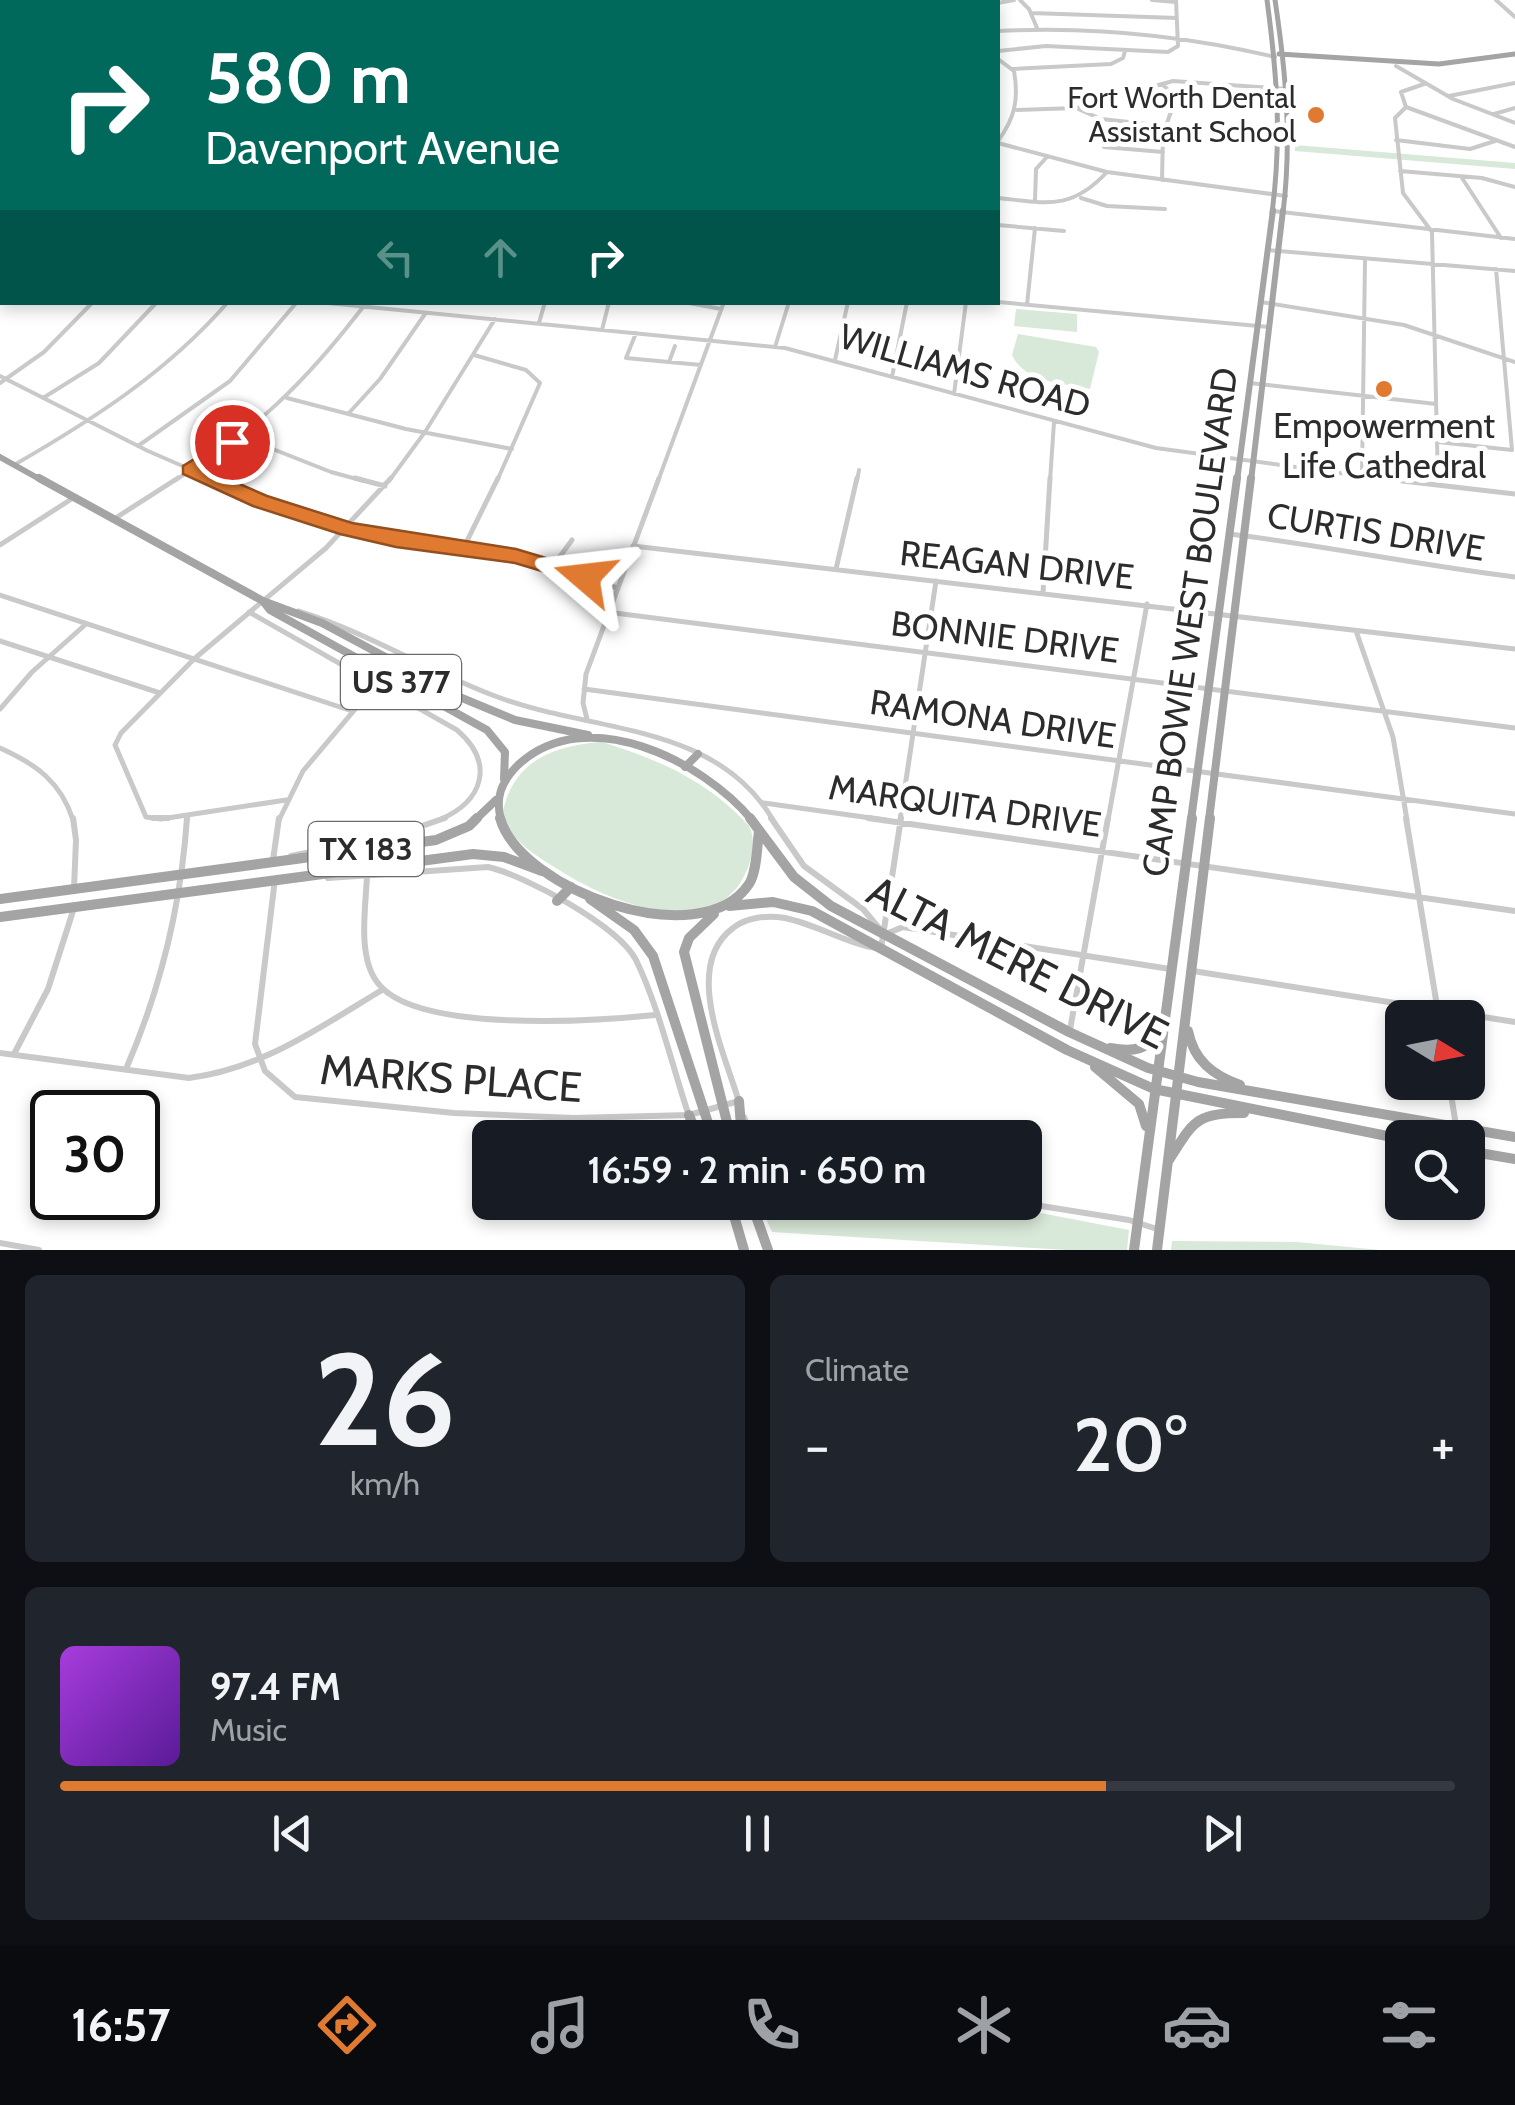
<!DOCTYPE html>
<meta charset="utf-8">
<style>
:root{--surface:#171b24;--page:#20242c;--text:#f1f3f6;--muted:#9ea1a6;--line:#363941;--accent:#e07a30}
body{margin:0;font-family:Cabin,sans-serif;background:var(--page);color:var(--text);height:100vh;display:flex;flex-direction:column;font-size:38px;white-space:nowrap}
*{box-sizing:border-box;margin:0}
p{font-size:32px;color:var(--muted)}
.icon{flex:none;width:55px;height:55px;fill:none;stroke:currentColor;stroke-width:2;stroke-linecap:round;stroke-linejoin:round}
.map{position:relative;height:1250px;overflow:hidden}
.drawer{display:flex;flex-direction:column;gap:25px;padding:25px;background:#0d0f14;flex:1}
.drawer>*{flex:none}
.banner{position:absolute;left:0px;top:0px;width:1000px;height:305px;box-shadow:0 5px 15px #0003;background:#00695c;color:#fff;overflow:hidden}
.needle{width:65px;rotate:100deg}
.fabs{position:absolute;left:1385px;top:1000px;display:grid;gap:20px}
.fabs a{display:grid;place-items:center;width:100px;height:100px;border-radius:15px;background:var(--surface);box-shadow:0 5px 15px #0003;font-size:50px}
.speed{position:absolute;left:30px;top:1090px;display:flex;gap:20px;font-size:50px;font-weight:700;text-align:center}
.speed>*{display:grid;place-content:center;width:130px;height:130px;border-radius:50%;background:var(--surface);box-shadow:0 5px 15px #0003;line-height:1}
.speed .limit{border:5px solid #111;border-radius:15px;background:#fff;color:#111}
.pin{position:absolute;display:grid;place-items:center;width:85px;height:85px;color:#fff;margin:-42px;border:5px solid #fff;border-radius:50%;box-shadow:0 2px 10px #0007}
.me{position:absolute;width:110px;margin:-55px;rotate:287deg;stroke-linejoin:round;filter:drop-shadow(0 0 8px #0008)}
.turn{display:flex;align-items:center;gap:35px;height:210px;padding:0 40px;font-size:45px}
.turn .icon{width:130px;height:130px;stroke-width:2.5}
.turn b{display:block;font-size:70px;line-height:85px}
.lanes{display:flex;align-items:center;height:95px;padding:0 40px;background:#0003;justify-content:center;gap:50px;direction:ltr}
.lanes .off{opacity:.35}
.big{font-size:75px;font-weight:600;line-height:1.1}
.drawer .card{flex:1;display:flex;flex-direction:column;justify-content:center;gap:15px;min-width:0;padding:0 35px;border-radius:15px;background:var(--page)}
.drawer .dial{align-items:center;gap:0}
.dial b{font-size:130px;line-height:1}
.song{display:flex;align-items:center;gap:30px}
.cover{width:120px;height:120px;border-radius:15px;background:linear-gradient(135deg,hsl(280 70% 55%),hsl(270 70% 35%))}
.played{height:10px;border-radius:5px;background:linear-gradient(90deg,var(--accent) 75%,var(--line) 75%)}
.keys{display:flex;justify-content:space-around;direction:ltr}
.heat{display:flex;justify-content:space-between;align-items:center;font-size:55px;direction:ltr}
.drawer .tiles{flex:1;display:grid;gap:25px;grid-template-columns:1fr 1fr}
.card:last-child{grid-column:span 2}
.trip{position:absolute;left:472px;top:1120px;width:570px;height:100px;border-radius:15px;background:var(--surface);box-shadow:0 5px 15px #0003;font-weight:600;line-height:100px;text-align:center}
.tab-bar{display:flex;height:160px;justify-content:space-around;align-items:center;background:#090b0e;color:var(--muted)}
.tab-bar .icon{width:70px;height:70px}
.tab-bar .on{color:var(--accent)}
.tab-bar b{font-size:45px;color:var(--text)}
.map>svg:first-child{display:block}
.green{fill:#d9e9d9}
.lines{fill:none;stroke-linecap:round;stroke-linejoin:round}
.minor-far2{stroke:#c9c9c9;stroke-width:4}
.minor-far1{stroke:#c9c9c9;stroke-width:5}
.minor{stroke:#c9c9c9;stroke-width:6}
.major-far3{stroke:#a4a4a4;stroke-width:5}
.major-far2{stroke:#a4a4a4;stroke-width:6}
.major-far1{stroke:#a4a4a4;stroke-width:8}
.major{stroke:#a4a4a4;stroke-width:10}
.route{fill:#e07a30;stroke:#924f1f;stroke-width:2.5}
.poi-dot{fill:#e07a30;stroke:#fff;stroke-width:4}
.labels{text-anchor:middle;stroke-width:10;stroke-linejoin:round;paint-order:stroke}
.far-poi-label{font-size:30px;fill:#2c2c2c;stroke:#fff;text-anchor:end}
.shield{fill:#fff;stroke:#6b6b6b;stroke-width:2.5}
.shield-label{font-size:32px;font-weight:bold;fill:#2c2c2c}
.street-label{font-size:35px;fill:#2c2c2c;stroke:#fff}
.poi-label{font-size:35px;fill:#2c2c2c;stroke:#fff}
.near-street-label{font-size:42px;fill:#2c2c2c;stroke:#fff}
</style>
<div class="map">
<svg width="1515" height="1250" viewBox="0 0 1515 1250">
<rect width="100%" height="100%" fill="#fff"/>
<path class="green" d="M 1295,145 L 1515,163 L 1515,169 L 1295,151 Z
M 1016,309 L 1077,314 L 1077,332 L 1014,326 Z
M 1018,334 L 1096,347 L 1099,352 L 1090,389 C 1062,383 1025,383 1012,355 Z
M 602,742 C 660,760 708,781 749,826 C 756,840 753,856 747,870 C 715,946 609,902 559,870 C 536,855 508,841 503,811 C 514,760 555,745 602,742 Z
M 759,1203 L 874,1214 L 876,1203 L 988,1203 L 1129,1230 L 1127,1250 L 1067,1250 L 772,1232 Z
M 1172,1241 L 1297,1242 L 1380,1250 L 1171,1250 Z"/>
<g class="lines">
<path class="minor-far2" d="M 710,0 L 748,2
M 1020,0 L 1029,9 L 1037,28
M 1152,0 L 1176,2
M 1496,0 L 1515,17
M 368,2 L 372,0
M 852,2 L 856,0
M 998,3 L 1014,0
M 1031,13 L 1177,18
M 998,31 C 1093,26 1182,35 1275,57
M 998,51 L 1046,46 L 1168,52 L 1178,46 L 1176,0
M 998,59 L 1014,71 C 1019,99 1015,118 998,141
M 1396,66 L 1453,99 L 1515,123
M 1012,69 L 1111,64 L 1123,58 L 1125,51
M 1162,84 L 1176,98 L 1163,134 L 1162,180
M 1449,96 L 1515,83
M 1406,107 L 1395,118 L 1403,193 L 1432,232 L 1438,481
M 1406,107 L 1515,147
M 1406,107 L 1401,92 L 1424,84
M 1076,108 L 1101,119 L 1166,126
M 1017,110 L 1076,108 L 1173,81 L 1288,89
M 1494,114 L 1515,108
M 1396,140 L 1470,149 L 1495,141
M 998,143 L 1107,172 L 1286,196
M 1104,147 L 1163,152
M 1400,171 L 1482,178 L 1515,187
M 1462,178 L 1501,238
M 998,198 C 1046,203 1071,211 1107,172
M 1081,198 L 1107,206 L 1165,209
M 1035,201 L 1036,169 L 1046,158
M 1273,211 L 1515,239
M 998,225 L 1064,231
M 1267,250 L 1515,271
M 1496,269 L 1512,450
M 318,302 L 785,348 L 1156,448 L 1399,481
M 684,302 L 721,309
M 998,302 L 1269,327
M 1261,302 L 1404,325 L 1515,362
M 1027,305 L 1035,228
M 539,323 L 545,302
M 602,330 L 609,302
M 636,333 L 626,358 L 701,365
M 775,347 L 789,302
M 474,355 L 526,370 L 540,383 L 497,481
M 835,360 L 848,302
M 669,362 L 675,346
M 0,376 L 148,451 L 217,481
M 892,377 L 907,302
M 0,383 L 44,352 L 93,302
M 1250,383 L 1436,404
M 954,394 L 966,302
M 43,398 L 99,363 L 157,302
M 287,398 L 406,429 L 512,449
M 348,414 L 380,379 L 425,314
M 242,437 L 331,472 L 364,481
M 1438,442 L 1512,450
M 138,446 L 230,381 L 297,302
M 14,465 C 94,419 167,372 228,302
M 1362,476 L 1365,260
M 174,481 C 257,429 304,384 363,307
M 389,481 L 425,432 L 495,319
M 658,481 L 724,302
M 857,481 L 859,470
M 1050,481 L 1054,422"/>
<path class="minor-far1" d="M 211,478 L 288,511 L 396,540 L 516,556 L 617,588
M 355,478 L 385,486
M 1377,478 L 1515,494
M 1438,478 L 1438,485
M 114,519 L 178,478
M 1230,534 C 1326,546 1419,565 1515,577
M 0,545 L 73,498
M 633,546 L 1515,649
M 463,549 L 498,478
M 553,566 L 572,540
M 836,569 L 857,478
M 1043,593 L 1050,478
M 0,595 L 352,711
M 298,611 C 367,632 428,671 495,696 C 590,733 715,721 773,820
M 249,612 L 457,730 C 495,763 484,801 439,820
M 607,612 L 1515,728
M 1356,631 L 1393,737 L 1407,820
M 0,641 L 160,693
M 584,689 L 1515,814
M 0,709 L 32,672 L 86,624
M 587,719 L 583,703 L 586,674 L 659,478
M 0,748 C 36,764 61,782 73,820
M 286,800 L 161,819 L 146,817 L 115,745 L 121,733 L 194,659 L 326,548 L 391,478
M 764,803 L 885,820
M 187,820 L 187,816
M 279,820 L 303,771 L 394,663
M 900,820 L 936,581
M 1108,820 L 1147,604"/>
<path class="minor" d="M 73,818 L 76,840 L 74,888
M 153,818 L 168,818
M 771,818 L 804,866 L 863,909 L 879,928
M 868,818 L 1515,911
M 1406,818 L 1439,1018
M 291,856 L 396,835 L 445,818
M 273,860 L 279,818
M 367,875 C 366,906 357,955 377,982 C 414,1034 596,1021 655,1015
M 328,878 L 488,867 C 524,875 619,926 636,960 C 658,1005 672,1065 688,1113
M 275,879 L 255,1044 L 265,1071 L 295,1097 L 454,1113 L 573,1118 L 689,1115 L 739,1101
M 886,934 L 903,927 L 1170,969
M 1193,971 L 1515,1022
M 1070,1030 L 1108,818
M 0,1053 L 189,1078 C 262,1069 320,1027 382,990
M 14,1054 L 48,989 L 74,908
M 126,1069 C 161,988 181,906 187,818
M 1449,1082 L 1458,1138
M 739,1102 C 725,1054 682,966 733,928 C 747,917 767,915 785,918 C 818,925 847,944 881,949 L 901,818
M 744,1117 L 752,1138
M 1016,1202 L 1129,1220 L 1157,1229
M 0,1243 L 39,1250"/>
<path class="major-far3" d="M 1267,0 C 1277,75 1282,137 1272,213
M 1275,0 C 1286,73 1292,139 1283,213
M 1279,54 L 1439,64 L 1515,54"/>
<path class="major-far2" d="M 0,457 L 43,481
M 1237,481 L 1273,210
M 1251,481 L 1283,210"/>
<path class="major-far1" d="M 39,478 L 263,601 L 322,623 L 462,698 L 515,720 L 588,735
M 263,601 L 270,610 L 487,730 L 505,752 L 504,779
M 685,767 L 698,754
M 475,820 L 496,800
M 501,820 C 495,798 501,782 518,765 C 586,702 702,760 752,820
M 1191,820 L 1237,478
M 1209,820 L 1251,478"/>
<path class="major" d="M 500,818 C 520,890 701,956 749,884 C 757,872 757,846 759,831
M 750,818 L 794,877 L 831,906 L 1069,1032 L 1148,1068 L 1198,1082 L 1515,1137
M 0,899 L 436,840 L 469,826 L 477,818
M 590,899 L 634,930 L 653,956 L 713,1138
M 557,901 L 571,887
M 729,906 L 773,902 L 812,911 L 1067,1050 L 1154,1089 L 1402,1139
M 714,914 L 689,938 L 684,952 L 731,1138
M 0,917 L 473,854 L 504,857 L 542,871
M 1188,1031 C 1194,1061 1213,1075 1240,1085
M 1110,1048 C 1132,1052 1150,1051 1159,1028
M 1095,1067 L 1139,1104 L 1146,1126
M 739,1101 L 742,1138
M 689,1115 L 698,1138
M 1468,1151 L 1515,1159
M 1169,1160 C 1194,1121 1195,1113 1244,1113
M 730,1202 L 744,1250
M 751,1202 L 768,1250
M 1134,1250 L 1192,818
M 1157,1250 L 1210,818"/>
</g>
<path class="route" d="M 232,436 L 239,438 L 239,446 L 205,469 L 267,496 L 352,523 L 516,549 L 593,572 L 596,577 L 585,584 L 515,563 L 396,547 L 340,534 L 253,506 L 183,474 L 183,466 Z"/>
<g class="poi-dot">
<circle cx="1316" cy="115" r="10"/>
<circle cx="1384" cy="389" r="10"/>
</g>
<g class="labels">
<g class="far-poi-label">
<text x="1296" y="108">Fort Worth Dental<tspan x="1296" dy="34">Assistant School</tspan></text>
</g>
<g class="shield">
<rect x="341" y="655" width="120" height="54" rx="8"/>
<rect x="308.5" y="822" width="115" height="54" rx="8"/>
</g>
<g class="shield-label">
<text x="401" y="693">US 377</text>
<text x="366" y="860">TX 183</text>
</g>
<g class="street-label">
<text transform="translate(965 371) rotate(16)" y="12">WILLIAMS ROAD</text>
<text transform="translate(1376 532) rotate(9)" y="12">CURTIS DRIVE</text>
<text transform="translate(1017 565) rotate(6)" y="12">REAGAN DRIVE</text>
<text transform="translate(1190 622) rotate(-82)" y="12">CAMP BOWIE WEST BOULEVARD</text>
<text transform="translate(1005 637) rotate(7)" y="12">BONNIE DRIVE</text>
<text transform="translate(993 719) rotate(8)" y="12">RAMONA DRIVE</text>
<text transform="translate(965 806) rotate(8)" y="12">MARQUITA DRIVE</text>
</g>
<g class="poi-label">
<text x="1384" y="438">Empowerment<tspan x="1384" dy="40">Life Cathedral</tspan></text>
</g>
<g class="near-street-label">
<text transform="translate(1018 962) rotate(27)" y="15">ALTA MERE DRIVE</text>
<text transform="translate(451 1078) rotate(4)" y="15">MARKS PLACE</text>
</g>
</g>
</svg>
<div class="fabs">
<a><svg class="needle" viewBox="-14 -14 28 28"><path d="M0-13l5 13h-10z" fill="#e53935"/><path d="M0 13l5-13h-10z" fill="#9ea1a6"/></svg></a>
<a><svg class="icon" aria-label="search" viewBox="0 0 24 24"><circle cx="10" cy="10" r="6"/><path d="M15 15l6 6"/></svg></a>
</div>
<div class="speed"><div class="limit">30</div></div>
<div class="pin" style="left:232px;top:442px;background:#d93025"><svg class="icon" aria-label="arrive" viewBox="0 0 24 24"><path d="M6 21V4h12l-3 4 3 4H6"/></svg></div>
<svg class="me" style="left:585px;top:577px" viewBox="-20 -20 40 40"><path d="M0-17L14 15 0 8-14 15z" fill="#e07a30" stroke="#fff" stroke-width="4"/></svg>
<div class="trip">16:59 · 2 min · 650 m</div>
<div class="banner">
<div class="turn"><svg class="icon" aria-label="right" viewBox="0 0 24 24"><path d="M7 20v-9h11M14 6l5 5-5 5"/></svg><div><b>580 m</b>Davenport Avenue</div></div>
<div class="lanes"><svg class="icon off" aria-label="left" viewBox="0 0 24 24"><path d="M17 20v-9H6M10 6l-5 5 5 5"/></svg><svg class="icon off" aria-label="ahead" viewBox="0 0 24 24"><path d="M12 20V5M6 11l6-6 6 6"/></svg><svg class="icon" aria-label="right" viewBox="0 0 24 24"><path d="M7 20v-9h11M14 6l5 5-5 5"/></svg></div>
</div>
</div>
<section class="drawer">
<div class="tiles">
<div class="card dial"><b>26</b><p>km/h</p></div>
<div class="card"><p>Climate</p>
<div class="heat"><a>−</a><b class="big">20°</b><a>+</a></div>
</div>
<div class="card">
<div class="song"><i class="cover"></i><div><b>97.4 FM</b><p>Music</p></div></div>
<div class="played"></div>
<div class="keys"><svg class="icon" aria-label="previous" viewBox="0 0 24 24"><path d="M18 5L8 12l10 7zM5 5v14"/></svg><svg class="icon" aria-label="pause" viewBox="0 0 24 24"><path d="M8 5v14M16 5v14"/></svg><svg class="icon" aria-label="next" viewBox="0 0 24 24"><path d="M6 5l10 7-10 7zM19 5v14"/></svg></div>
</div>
</div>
</section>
<nav class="tab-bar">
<b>16:57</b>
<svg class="icon on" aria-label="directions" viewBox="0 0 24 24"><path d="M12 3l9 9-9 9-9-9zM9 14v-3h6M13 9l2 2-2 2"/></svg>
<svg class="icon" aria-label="music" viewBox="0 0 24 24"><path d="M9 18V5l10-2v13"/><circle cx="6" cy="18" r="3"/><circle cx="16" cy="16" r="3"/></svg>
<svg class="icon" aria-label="phone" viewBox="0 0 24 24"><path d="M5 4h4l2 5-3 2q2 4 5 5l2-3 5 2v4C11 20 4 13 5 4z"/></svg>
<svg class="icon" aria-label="climate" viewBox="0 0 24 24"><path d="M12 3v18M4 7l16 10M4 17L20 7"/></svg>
<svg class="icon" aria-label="car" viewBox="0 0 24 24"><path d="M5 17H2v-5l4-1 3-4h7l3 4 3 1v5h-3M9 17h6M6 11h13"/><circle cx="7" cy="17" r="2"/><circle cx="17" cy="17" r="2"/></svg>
<svg class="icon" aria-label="filters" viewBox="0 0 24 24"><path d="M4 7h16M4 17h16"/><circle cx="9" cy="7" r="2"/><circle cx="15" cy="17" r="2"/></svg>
</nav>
